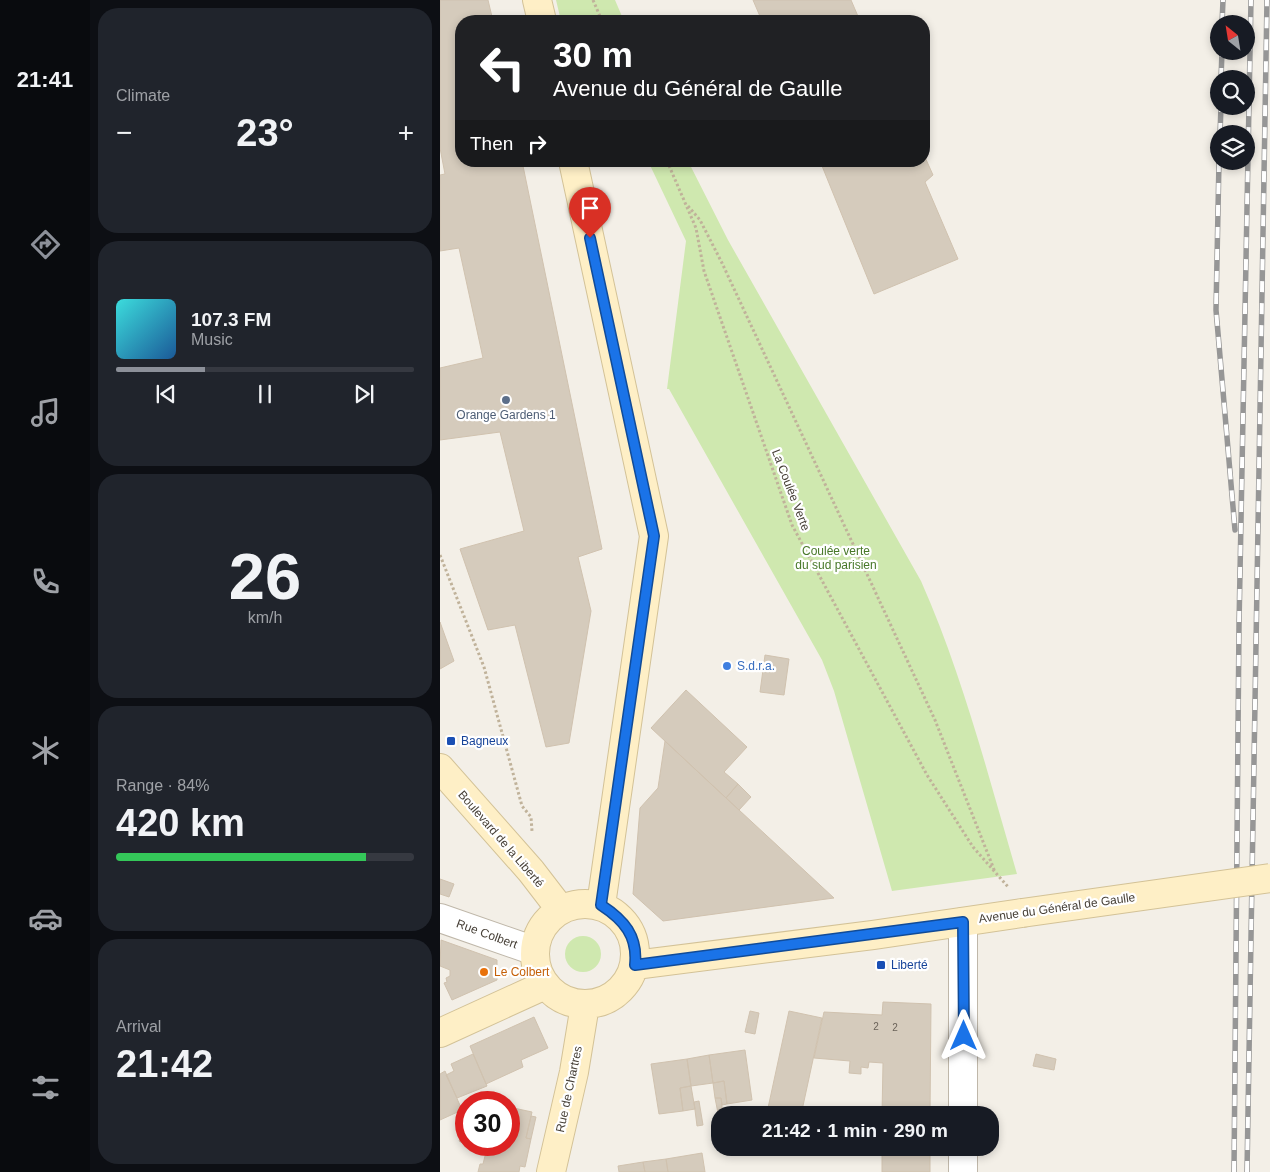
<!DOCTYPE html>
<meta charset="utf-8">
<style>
:root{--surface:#171b24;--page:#20242c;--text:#f1f3f6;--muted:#9ea1a6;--line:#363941;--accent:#8c9099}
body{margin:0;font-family:Arial,sans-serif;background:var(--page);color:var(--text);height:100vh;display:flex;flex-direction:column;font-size:19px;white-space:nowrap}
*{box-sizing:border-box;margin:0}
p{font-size:16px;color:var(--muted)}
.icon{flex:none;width:28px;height:28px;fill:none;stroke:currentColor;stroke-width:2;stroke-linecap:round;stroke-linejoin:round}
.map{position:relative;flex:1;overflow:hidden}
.details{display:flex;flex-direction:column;gap:8px;padding:8px;background:#0d0f14;width:350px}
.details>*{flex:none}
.banner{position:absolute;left:15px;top:15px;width:475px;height:152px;border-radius:20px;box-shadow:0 2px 8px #0003;background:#202124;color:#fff;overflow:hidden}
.needle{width:32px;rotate:330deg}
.controls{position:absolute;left:770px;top:15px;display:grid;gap:10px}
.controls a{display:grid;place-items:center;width:45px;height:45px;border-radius:50%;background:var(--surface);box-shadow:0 2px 8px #0003;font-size:25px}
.speed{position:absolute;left:15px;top:1091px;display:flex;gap:10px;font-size:25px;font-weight:700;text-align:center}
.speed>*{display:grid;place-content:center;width:65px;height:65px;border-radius:50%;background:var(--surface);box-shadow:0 2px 8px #0003;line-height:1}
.speed .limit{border:8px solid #d22;background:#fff;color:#111}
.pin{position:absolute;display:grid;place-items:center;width:42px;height:42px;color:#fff;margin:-51px -21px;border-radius:50% 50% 50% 0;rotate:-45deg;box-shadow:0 0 5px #0007}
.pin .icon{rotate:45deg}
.me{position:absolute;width:55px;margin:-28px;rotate:0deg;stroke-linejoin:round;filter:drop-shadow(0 0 4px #0008)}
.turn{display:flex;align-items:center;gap:18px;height:105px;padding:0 15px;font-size:22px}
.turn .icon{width:65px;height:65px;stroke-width:2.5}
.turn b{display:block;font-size:35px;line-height:42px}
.then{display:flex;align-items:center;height:48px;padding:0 15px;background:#0003;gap:10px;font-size:19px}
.big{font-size:38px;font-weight:700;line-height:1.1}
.details .card{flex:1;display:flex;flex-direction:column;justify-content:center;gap:8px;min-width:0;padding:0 18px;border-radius:20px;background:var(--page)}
.details .dial{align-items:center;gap:0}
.dial b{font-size:65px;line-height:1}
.song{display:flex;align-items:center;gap:15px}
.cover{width:60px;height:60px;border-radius:8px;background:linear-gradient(135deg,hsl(180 70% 55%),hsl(210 70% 35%))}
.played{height:5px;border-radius:2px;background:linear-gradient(90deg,var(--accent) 30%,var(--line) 30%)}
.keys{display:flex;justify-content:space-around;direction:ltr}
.heat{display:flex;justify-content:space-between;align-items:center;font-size:28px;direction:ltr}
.charge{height:8px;border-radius:4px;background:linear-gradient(90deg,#34c759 84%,var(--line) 0)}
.trip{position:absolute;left:271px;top:1106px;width:288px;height:50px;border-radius:20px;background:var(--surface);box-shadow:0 2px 8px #0003;font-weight:700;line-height:50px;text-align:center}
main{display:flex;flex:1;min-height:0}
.dock{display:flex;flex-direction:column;width:90px;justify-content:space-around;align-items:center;background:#090b0e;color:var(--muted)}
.dock .icon{width:35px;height:35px}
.dock .on{color:var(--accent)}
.dock b{font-size:22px;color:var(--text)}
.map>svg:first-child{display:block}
.green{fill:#cfe8af}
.building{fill:#d5cbbc;stroke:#d0c2af}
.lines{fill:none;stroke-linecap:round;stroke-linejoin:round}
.street-casing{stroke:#bfb7a9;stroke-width:30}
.secondary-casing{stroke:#d3c297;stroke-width:30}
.path{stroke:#c0b29a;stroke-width:3;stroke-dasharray:2.5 2.5;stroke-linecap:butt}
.street{stroke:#fff;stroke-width:28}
.secondary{stroke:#feefc6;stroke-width:28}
.rail-casing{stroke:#969696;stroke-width:5.5}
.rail{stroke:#fff;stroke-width:4;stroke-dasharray:11;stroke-linecap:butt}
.secondary-bridge-casing{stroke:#d3c297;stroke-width:30;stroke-linecap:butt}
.secondary-bridge{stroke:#feefc6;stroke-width:28}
.route-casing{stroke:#114b97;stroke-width:12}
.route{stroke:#1a73e8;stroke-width:9}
.service-dot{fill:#5c6f8a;stroke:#fff;stroke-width:2}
.shop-dot{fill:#3f7fe0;stroke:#fff;stroke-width:2}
.transit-dot{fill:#1a4fb4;stroke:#fff;stroke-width:2}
.food-dot{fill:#e8710a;stroke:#fff;stroke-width:2}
.labels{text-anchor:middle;stroke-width:4.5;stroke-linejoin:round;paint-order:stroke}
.number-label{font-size:10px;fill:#6a6258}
.service-label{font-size:12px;fill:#4e5e75;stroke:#fff}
.street-label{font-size:12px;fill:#463f36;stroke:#fff}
.park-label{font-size:12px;fill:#487829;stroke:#fff}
.shop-label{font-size:12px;fill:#366cbe;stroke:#fff;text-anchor:start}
.transit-label{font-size:12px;fill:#164399;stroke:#fff;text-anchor:start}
.food-label{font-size:12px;fill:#c56008;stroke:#fff;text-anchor:start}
</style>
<main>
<nav class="dock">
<b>21:41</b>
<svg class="icon on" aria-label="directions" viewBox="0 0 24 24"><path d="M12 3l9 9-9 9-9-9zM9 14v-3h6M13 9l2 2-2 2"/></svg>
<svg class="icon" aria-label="music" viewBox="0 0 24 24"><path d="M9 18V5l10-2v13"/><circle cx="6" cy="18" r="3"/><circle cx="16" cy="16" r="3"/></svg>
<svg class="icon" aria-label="phone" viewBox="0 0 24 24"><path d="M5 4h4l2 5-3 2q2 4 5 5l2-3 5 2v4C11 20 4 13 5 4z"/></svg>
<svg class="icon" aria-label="climate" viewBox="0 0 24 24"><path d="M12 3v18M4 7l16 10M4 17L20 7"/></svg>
<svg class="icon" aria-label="car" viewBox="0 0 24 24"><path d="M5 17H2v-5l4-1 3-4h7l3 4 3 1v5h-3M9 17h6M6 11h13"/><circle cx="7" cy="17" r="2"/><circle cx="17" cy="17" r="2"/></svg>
<svg class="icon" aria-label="filters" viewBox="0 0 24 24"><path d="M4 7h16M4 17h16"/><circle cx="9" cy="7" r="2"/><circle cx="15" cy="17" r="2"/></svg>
</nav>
<section class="details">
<div class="card"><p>Climate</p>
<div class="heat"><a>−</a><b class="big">23°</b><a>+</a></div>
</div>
<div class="card">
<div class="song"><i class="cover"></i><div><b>107.3 FM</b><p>Music</p></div></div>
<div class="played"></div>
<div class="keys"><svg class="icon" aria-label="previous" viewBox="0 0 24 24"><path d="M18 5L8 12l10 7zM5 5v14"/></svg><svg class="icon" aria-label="pause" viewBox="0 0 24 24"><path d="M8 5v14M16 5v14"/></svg><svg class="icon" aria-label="next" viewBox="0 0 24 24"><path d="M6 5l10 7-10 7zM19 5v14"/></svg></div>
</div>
<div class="card dial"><b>26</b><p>km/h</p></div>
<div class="card"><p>Range · 84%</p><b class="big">420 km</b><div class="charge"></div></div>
<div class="card"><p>Arrival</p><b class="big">21:42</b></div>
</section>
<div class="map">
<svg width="830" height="1172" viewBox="0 0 830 1172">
<rect width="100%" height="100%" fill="#f3efe7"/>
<path class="green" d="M 116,0 L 175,0 L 184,21 L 121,21 Z
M 208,161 L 248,161 L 288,240 L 481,581 C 523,676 548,775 577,874 L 452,891 L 394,691 L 382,660 L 229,389 L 227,389 L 246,241 Z
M125 954a18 18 0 1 1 36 0a18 18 0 1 1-36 0Z"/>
<path class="building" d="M 0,0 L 48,0 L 53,21 L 21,21 L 21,161 L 82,161 L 162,549 L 138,557 L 151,611 L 129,743 L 106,747 L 75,625 L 48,630 L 20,549 L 84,531 L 60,432 L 0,440 L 0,368 L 43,358 L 19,248 L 0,251 L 0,175 L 5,174 L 0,148 Z
M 313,0 L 411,0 L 420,21 L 322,21 Z
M 484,155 L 493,175 L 485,182 L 518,259 L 434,294 L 380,161 L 484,161 Z
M 0,622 L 14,661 L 0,669 Z
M 325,655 L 349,659 L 344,695 L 320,692 Z
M 246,690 L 307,747 L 284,772 L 298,784 L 286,798 L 211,728 Z
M 225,741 L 299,810 L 394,898 L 223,921 L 193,894 L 200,808 L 218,788 Z
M 298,784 L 311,797 L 299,810 L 286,798 Z
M 0,879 L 14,884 L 9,897 L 0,894 Z
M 1,940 L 57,960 L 57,980 L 12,1000 L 4,983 L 7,982 L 6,978 L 10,976 L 10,970 L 0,966 Z
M 443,1002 L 491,1004 L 490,1115 L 442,1115 L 443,1063 L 429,1062 L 428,1068 L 421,1067 L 421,1074 L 409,1073 L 410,1061 L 374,1058 L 384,1012 L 442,1015 Z
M 310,1011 L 319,1013 L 315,1034 L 305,1032 Z
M 349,1011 L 382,1018 L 361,1115 L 328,1108 Z
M 94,1017 L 108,1048 L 81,1060 L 83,1067 L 46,1084 L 30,1046 Z
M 305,1050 L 312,1100 L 287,1104 L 284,1081 L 273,1083 L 269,1055 Z
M 33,1054 L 47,1086 L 17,1098 L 6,1075 L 14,1071 L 11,1064 Z
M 596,1054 L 616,1059 L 614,1070 L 593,1066 Z
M 269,1055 L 273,1083 L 251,1086 L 247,1059 Z
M 247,1059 L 251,1086 L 240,1088 L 243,1111 L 219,1114 L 211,1064 Z
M 5,1071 L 22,1110 L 0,1120 L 0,1074 Z
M 284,1081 L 287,1104 L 282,1105 L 281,1098 L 275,1098 L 273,1083 Z
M 251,1086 L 255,1109 L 243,1111 L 240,1088 Z
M 275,1098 L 281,1098 L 283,1115 L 280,1115 L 280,1123 Z
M 259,1101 L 263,1125 L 257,1126 L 254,1102 Z
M 69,1107 L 92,1112 L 86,1138 L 91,1139 L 85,1167 L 80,1166 L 79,1172 L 38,1172 L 40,1164 L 43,1164 L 46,1152 L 34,1145 L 69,1145 Z
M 91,1116 L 96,1117 L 91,1139 L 86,1138 Z
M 21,1137 L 26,1140 L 26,1145 L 36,1146 L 34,1150 L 19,1141 Z
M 442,1148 L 490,1148 L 490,1172 L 442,1172 Z
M 262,1153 L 265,1172 L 228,1172 L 226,1159 Z
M 226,1159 L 228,1172 L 205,1172 L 203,1162 Z
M 203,1162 L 205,1172 L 179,1172 L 178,1166 Z"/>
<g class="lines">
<g class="street-casing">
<path id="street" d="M 0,918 L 95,951
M 523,1115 L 523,922
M 523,1172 L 523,1148"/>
</g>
<g class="secondary-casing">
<path id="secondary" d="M 97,0 L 102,21
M 133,161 L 214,536 L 161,905
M 0,768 L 91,871 L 121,910
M95 954a50 50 0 1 1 100 0a50 50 0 1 1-100 0Z
M 195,965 L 433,935 L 582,913
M 0,1033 L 105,985
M 111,1172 L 134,1072 L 145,1005"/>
</g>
<path class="path" d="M 153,0 L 162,21
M 227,161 L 256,228 L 264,271 L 352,525 L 487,775 L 533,847 L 569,888
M 248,206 L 260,220 L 282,263 L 495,720 L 555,872
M 0,555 L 44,667 L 82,806 L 91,817 L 92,831"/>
<use href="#street" class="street"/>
<use href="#secondary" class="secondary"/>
<g class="rail-casing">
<path id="rail" d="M 782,24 L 783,0
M 781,79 L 782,51
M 780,134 L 781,106
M 779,161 L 776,310 L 795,530
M 794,1172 L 799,625 L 811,0
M 807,1172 L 827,0"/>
</g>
<use href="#rail" class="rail"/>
<g class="secondary-bridge-casing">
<path id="secondary-bridge" d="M 582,913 L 830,878"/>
</g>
<use href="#secondary-bridge" class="secondary-bridge"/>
</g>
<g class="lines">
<g class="route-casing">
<path id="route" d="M 150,238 L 214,536 L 161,905 C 184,920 198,936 195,965 L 523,922 L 524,1036"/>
</g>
<use href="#route" class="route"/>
</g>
<circle class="service-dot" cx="66" cy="400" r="5"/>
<circle class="shop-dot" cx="287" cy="666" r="5"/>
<g class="transit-dot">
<rect x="6" y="736" width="10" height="10" rx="2.5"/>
<rect x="436" y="960" width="10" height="10" rx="2.5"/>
</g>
<circle class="food-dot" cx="44" cy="972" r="5"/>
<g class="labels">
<g class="number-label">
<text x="436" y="1030">2</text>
<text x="455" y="1031">2</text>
</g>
<g class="service-label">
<text x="66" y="419">Orange Gardens 1</text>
</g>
<g class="street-label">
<text transform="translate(351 490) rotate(69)" y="4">La Coulée Verte</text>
<text transform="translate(61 839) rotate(49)" y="4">Boulevard de la Liberté</text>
<text transform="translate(617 908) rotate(-8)" y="4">Avenue du Général de Gaulle</text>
<text transform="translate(47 934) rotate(20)" y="4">Rue Colbert</text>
<text transform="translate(129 1089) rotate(-78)" y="4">Rue de Chartres</text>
</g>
<g class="park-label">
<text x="396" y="555">Coulée verte<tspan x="396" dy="14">du sud parisien</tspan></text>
</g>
<g class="shop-label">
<text x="297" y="670">S.d.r.a.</text>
</g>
<g class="transit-label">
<text x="21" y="745">Bagneux</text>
<text x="451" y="969">Liberté</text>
</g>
<g class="food-label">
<text x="54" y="976">Le Colbert</text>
</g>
</g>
</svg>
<div class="controls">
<a><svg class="needle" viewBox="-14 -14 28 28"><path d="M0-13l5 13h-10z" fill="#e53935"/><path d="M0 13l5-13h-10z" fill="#9ea1a6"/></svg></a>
<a><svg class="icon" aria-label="search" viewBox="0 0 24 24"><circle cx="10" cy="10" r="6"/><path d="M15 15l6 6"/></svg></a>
<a><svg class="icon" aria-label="layers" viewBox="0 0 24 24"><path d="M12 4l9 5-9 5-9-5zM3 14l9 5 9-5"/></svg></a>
</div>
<div class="speed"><div class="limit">30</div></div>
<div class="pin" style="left:150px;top:238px;background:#d93025"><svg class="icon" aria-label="arrive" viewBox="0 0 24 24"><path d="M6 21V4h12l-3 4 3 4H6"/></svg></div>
<svg class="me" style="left:524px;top:1036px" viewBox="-20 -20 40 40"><path d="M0-17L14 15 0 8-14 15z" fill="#1a73e8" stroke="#fff" stroke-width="4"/></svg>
<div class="trip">21:42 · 1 min · 290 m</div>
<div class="banner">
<div class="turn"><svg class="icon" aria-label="left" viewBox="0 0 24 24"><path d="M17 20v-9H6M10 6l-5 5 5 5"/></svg><div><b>30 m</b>Avenue du Général de Gaulle</div></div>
<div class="then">Then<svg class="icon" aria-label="right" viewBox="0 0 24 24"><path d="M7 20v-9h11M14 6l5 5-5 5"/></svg></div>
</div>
</div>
</main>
